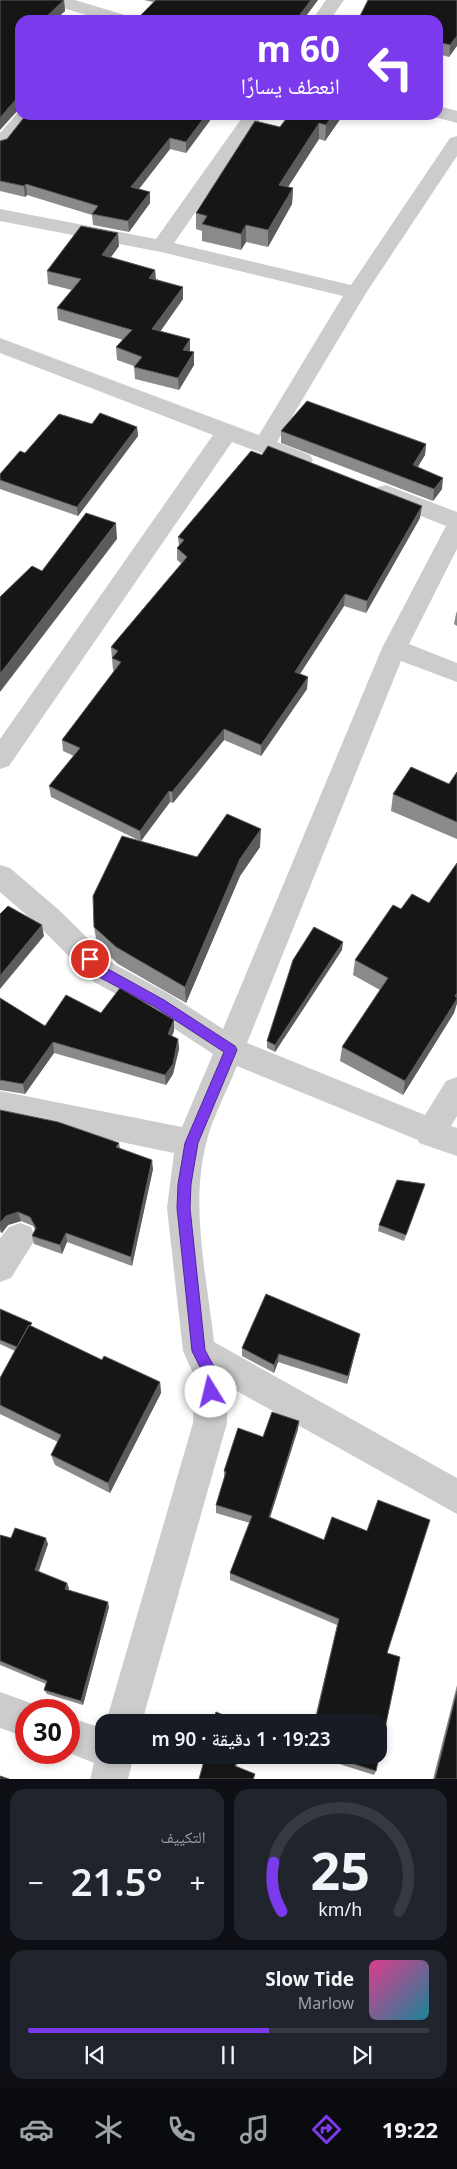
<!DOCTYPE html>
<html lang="ar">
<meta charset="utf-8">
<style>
:root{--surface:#171b24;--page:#20242c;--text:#f1f3f6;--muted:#9ea1a6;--line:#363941;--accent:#7c3aed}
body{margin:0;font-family:"Noto Sans","Noto Naskh Arabic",sans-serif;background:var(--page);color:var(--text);direction:rtl;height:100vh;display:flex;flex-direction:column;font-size:19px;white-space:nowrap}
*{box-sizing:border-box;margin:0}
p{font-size:16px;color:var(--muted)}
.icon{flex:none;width:28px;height:28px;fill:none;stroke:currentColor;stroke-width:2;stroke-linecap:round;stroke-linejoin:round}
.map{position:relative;height:1779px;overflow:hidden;direction:ltr}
.side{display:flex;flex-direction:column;gap:10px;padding:10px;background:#0d0f14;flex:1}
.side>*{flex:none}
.top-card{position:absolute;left:15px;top:15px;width:428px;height:105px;border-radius:15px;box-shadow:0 2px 8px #0003;direction:rtl;background:#7c3aed;color:#fff;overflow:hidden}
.speed{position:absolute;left:15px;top:1699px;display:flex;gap:10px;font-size:25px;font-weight:700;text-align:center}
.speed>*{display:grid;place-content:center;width:65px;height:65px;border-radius:50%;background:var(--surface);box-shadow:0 2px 8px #0003;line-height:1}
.speed .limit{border:8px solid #d22;background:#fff;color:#111}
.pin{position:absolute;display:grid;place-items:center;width:42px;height:42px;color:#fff;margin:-21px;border:2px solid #fff;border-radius:50%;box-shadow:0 1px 5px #0007}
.me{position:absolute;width:55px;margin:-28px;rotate:351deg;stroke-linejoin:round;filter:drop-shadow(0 0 4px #0008)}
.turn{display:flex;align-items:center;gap:18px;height:105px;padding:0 20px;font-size:22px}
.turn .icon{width:65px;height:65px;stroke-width:2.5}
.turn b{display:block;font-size:35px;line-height:42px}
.big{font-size:38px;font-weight:600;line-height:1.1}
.side .tile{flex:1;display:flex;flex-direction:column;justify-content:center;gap:8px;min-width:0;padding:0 18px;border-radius:15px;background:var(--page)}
.side .dial{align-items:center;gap:0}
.dial svg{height:130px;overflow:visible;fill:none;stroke:var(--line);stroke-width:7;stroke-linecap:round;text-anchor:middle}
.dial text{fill:var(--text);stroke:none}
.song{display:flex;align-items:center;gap:15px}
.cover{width:60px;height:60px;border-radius:8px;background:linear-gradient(135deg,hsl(330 70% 55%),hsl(190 70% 35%))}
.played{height:5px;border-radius:2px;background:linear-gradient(90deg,var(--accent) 60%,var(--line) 60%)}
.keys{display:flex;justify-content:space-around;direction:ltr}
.heat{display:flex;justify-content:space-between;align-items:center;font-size:28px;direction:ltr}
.side .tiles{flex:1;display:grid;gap:10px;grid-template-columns:1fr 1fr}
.tile:last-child{grid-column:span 2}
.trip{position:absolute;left:95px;top:1714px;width:292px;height:50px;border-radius:15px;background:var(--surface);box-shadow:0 2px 8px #0003;font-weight:600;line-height:50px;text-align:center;direction:rtl}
.tabs{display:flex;height:80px;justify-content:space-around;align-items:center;background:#090b0e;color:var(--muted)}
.tabs .icon{width:35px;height:35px}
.tabs .on{color:var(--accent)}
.tabs b{font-size:22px;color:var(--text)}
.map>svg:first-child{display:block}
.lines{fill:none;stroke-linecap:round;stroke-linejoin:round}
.street{fill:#ccc;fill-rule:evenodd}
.wall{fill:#8a8a8a}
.shaded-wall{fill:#5c5c5c}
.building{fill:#161616;stroke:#5c5c5c}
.route{fill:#7c3aed;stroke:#51269a}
</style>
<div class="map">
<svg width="457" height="1779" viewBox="0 0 457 1779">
<rect width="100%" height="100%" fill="#fff"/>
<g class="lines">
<path class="street" d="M 47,0 L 75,0 L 128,16 L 131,20 L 103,20 L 50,4 Z
M 326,0 L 344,0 L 330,20 L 312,20 Z
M 438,106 L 457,111 L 457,123 L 431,116 L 438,115 Z
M 20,110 L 20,115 L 33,115 L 7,149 L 0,151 L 0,133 Z
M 244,115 L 263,115 L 174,243 L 351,285 L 450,138 L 457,136 L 457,156 L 366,293 L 277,442 L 310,455 L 313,460 L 310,465 L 302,468 L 294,465 L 232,442 L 9,766 L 0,769 L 0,739 L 213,435 L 0,353 L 0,338 L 259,435 L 343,296 L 161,252 L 0,221 L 0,209 L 156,239 Z
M 386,485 L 457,512 L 457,549 L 409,644 L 457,663 L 457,682 L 401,661 L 247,1043 L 425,1115 L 446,1081 L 457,1077 L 457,1116 L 451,1126 L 457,1128 L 457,1156 L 419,1143 L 418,1140 L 237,1066 C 227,1091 212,1118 206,1144 C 190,1208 207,1277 214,1342 L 457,1478 L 457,1514 L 228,1386 L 227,1423 L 142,1722 L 106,1722 L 193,1423 L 195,1378 L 183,1351 L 167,1208 L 174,1153 L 0,1117 L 0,1091 L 182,1127 L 213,1054 L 149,1012 L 94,982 L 39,926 L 0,892 L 0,865 L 10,868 L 59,910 L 114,964 L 169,994 L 223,1029 L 382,648 L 446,526 L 378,499 L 374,493 L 378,487 Z
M 20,1223 L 31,1227 L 36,1238 L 11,1278 L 0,1282 L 0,1238 L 9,1227 Z
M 0,1692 L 39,1706 L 41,1710 L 26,1710 L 26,1737 L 0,1728 Z
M 69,1717 L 104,1729 L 104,1755 L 134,1755 L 128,1779 L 90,1779 L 94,1763 L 67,1752 L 69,1752 Z"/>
</g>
<path class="wall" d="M 0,0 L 64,0 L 65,11 L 55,20 L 20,20 L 20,109 L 19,109 Z
M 144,0 L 318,0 L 303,20 L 136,20 L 153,2 Z
M 457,0 L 449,57 L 438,54 L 438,20 Z
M 26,115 L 214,115 L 186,153 L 170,149 L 139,189 L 150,192 L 150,203 L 129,232 L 93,225 L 92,215 L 27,195 L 25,197 L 0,191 L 0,141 L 7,139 Z
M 289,115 L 343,115 L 325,141 L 319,139 L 288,187 L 293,188 L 292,204 L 268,247 L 246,242 L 241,250 L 202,241 L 202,231 L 196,229 L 196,213 L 280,127 Z
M 119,246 L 111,257 L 155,270 L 156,279 L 183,287 L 183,299 L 160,331 L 190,339 L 190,351 L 194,365 L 179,390 L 135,379 L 134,366 L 117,360 L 116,347 L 123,340 L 58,320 L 57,308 L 72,290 L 48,284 L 47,271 Z
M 92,424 L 137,427 L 138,436 L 78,516 L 0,489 L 0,474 L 25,453 Z
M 281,431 L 426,444 L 425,455 L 418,467 L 442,489 L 433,501 L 281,443 Z
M 420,518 L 366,613 L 344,606 L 300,674 L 307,689 L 261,756 L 224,740 L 173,803 L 170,802 L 141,841 L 197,857 L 260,847 L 240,876 L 186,1003 L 118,964 L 97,944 L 94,927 L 140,841 L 51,797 L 49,786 L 74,756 L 63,751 L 62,740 L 114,671 L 113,670 L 111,647 L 182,564 L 177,560 L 177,548 L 179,546 L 178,537 Z
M 457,611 L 457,626 L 454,624 L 456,614 Z
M 457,772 L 457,839 L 391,811 L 393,794 L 449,784 Z
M 457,863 L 457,1003 L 454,1013 L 403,1095 L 340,1061 L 342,1047 L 380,990 L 353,975 L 355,960 L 401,909 L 429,903 Z
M 342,950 L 275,1052 L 267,1048 L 267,1041 Z
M 0,998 L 45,1026 L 101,1013 L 174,1020 L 174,1031 L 172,1036 L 178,1039 L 179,1049 L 173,1074 L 166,1085 L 54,1053 L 25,1094 L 0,1090 Z
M 0,1110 L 119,1143 L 120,1148 L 153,1169 L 132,1266 L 67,1242 L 62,1254 L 34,1244 L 32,1236 L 35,1230 L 33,1226 L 21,1221 L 8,1225 L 2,1233 L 0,1232 Z
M 425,1184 L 423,1190 L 404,1241 L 378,1231 L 379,1225 Z
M 0,1309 L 33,1327 L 102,1360 L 160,1382 L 161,1393 L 110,1493 L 55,1465 L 51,1455 L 58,1442 L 0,1414 L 0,1378 L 15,1351 L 0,1344 Z
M 358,1342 L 347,1384 L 278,1362 L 274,1373 L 242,1356 L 242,1348 Z
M 272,1412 L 299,1421 L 298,1429 L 270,1517 L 324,1540 L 332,1517 L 367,1531 L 378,1500 L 430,1520 L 387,1653 L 400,1657 L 376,1771 L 374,1775 L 311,1755 L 379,1755 L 379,1722 L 314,1722 L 337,1625 L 230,1580 L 230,1573 L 250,1523 L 216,1513 L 216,1505 L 224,1479 L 224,1471 L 238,1428 L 263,1437 Z
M 0,1535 L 11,1538 L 48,1544 L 39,1571 L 69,1588 L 68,1590 L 109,1607 L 83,1705 L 47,1694 L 44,1690 L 46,1684 L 0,1665 Z
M 457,1685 L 457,1779 L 433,1779 Z
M 200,1759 L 237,1767 L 255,1774 L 254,1779 L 199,1779 L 203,1765 L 200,1763 Z"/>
<path class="shaded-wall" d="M 64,0 L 65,11 L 55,20 L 43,20 Z
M 311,0 L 318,0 L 303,20 L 296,20 Z
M 457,36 L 457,46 L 449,57 L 450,45 Z
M 17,98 L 19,109 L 0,130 L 0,118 Z
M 206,115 L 214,115 L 186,153 L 186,142 Z
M 333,115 L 343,115 L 325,141 L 326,125 Z
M 319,123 L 319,139 L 279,201 L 279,185 Z
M 170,138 L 170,149 L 131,199 L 131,187 Z
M 26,184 L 27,195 L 25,197 L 24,186 Z
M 293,188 L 292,204 L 268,247 L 268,230 Z
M 150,192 L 150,203 L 129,232 L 128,221 Z
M 246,225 L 246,242 L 241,250 L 241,234 Z
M 118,233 L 119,246 L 103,268 L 102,255 Z
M 155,270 L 156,283 L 149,278 Z
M 183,287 L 183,299 L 153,342 L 152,329 Z
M 190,339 L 190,352 L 183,350 Z
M 194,352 L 194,365 L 179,390 L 178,378 Z
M 137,427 L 138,436 L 78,516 L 77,507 Z
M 426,444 L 425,455 L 412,476 L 413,465 Z
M 443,478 L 442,489 L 433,501 L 434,489 Z
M 422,506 L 420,518 L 366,613 L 367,601 Z
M 116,523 L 117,539 L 0,692 L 0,674 Z
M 345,594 L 344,606 L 294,683 L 295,672 Z
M 308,677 L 307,689 L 261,756 L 261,745 Z
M 224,729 L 224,740 L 173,803 L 172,792 Z
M 169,791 L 170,802 L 141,841 L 140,831 Z
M 261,829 L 260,847 L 240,876 L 186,1003 L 185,987 L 240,859 Z
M 42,925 L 44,936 L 0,989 L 0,976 Z
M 343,942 L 342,950 L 275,1052 L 275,1045 Z
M 457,993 L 457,1003 L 454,1013 L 403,1095 L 405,1081 Z
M 174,1020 L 174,1031 L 168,1044 L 168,1034 Z
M 178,1039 L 179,1049 L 173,1074 L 166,1085 L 165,1075 Z
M 53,1042 L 54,1053 L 25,1094 L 23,1084 Z
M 152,1160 L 153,1169 L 132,1266 L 131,1257 Z
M 18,1212 L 21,1221 L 8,1225 L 2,1233 L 0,1228 L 0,1223 L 6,1216 Z
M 66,1233 L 67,1242 L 62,1254 L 60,1245 Z
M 360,1334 L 358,1342 L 347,1384 L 348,1376 Z
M 279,1354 L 278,1362 L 274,1373 L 274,1365 Z
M 160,1382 L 161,1393 L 110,1493 L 108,1483 Z
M 299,1421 L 298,1429 L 268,1524 L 269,1517 Z
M 46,1538 L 48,1544 L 37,1575 L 35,1570 Z
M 67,1583 L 69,1588 L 67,1594 L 65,1589 Z
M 108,1602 L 109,1607 L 83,1705 L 81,1701 Z
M 239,1755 L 240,1755 L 235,1770 L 235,1766 Z"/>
<path class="building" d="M 0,0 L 64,0 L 43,20 L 20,20 L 20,43 L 17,46 L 20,47 L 20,98 L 17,98 L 0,118 Z
M 156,0 L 311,0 L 296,20 L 251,20 L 244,19 L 243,20 L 136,20 Z
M 368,0 L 457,0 L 457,36 L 450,45 L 438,42 L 438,20 L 358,20 Z
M 26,115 L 206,115 L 186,142 L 170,138 L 131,187 L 150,192 L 128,221 L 92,214 L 98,206 L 26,184 L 24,186 L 0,181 L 0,141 L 7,139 Z
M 289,115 L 333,115 L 326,125 L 319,123 L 279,185 L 293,188 L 268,230 L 246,225 L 241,234 L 202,224 L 207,216 L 196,213 L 255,121 L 280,127 Z
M 81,226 L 118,233 L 102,255 L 155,270 L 149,278 L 183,287 L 152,329 L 190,339 L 183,350 L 194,352 L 178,378 L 134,367 L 142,357 L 116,347 L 132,330 L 57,308 L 81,279 L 47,271 Z
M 307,401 L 426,444 L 413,465 L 443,478 L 434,489 L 281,431 Z
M 100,413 L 137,427 L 77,507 L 0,480 L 0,474 L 20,451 L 25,453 L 59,414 L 92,424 Z
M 268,446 L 422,506 L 367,601 L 345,594 L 295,672 L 308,677 L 261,745 L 224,729 L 172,792 L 169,791 L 140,831 L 49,786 L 80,748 L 62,740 L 121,662 L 112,658 L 118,651 L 111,647 L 187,557 L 177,548 L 184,540 L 178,537 L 251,451 L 262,455 Z
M 86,513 L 116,523 L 0,674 L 0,597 L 32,566 L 42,571 Z
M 411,767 L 449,784 L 457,772 L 457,822 L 393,794 Z
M 227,814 L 261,829 L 240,859 L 185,987 L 116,947 L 94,927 L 93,896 L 122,836 L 197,857 Z
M 457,863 L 457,993 L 455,996 L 457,998 L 457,999 L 405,1081 L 342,1047 L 388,978 L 355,960 L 393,905 L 401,909 L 412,894 L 429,903 Z
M 8,906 L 42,925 L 0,976 L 0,914 Z
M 314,927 L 343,942 L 275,1045 L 267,1041 L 293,960 Z
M 120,988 L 174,1020 L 168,1034 L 178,1039 L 173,1064 L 165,1075 L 53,1042 L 23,1084 L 0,1080 L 0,998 L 45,1026 L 66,995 L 101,1013 Z
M 0,1110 L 58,1122 L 119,1143 L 116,1147 L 152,1160 L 131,1257 L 66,1233 L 60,1245 L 32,1236 L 36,1228 L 30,1217 L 18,1212 L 6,1216 L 0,1223 Z
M 397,1180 L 425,1184 L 406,1235 L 379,1225 Z
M 266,1294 L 360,1334 L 348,1376 L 279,1354 L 274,1365 L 242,1348 Z
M 0,1309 L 32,1323 L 30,1326 L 29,1325 L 17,1347 L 0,1340 Z
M 29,1325 L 102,1360 L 104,1356 L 160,1382 L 108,1483 L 51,1455 L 61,1435 L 0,1405 L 0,1378 Z
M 272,1412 L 299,1421 L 269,1517 L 324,1540 L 332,1517 L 367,1531 L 378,1500 L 430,1520 L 387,1653 L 400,1657 L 376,1771 L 325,1755 L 379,1755 L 379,1722 L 315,1722 L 339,1619 L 230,1573 L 252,1516 L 216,1505 L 226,1472 L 224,1471 L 238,1428 L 263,1437 Z
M 15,1528 L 46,1538 L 35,1570 L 67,1583 L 65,1589 L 108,1602 L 81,1701 L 44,1690 L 47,1681 L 0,1661 L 0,1535 L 11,1538 Z
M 457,1691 L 457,1779 L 435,1779 Z
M 216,1712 L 240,1722 L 213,1722 Z
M 201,1755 L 239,1755 L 235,1766 L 255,1774 L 253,1779 L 199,1779 L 204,1761 L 200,1759 Z
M 0,1776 L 9,1779 L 0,1779 Z"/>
<path class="route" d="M 90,954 L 108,969 L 164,1000 L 235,1046 L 237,1050 L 198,1143 L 191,1184 L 190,1208 L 205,1350 L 219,1376 L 216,1396 L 211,1398 L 207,1396 L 205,1377 L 192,1351 L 177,1208 L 178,1184 L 185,1143 L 224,1052 L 155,1007 L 99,977 L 84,959 Z"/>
</svg>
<div class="speed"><div class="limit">30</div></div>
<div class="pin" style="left:90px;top:959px;background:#d93025"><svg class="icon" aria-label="arrive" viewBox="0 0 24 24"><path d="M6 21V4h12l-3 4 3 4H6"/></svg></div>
<svg class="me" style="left:211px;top:1392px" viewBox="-20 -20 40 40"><circle r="19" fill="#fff"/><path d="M0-13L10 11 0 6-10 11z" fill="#7c3aed"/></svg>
<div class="trip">19:23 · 1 دقيقة · 90 m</div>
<div class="top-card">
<div class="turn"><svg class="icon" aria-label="left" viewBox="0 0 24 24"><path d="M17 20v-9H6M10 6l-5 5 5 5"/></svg><div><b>60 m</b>انعطف يسارًا</div></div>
</div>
</div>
<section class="side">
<div class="tiles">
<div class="tile dial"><svg viewBox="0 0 100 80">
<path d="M14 69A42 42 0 1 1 86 69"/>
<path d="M14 69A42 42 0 0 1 9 39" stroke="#7c3aed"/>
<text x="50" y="56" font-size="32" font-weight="700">25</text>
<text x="50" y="72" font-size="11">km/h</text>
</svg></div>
<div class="tile"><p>التكييف</p>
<div class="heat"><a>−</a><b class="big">21.5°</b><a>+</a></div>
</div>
<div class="tile">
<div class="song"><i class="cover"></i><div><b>Slow Tide</b><p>Marlow</p></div></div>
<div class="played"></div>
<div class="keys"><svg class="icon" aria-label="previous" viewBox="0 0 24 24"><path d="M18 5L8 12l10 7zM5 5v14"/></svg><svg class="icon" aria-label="pause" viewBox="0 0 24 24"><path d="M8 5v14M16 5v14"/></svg><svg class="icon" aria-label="next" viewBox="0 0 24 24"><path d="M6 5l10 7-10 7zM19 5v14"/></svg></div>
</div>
</div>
</section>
<nav class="tabs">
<b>19:22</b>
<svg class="icon on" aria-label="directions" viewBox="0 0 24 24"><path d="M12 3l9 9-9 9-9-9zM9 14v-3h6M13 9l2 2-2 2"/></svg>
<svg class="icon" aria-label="music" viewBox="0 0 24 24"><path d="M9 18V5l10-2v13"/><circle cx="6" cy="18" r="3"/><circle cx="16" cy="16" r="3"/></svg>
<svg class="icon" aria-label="phone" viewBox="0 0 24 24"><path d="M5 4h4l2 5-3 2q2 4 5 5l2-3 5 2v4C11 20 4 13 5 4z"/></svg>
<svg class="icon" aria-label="climate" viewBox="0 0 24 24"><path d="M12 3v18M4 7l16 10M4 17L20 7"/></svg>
<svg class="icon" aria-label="car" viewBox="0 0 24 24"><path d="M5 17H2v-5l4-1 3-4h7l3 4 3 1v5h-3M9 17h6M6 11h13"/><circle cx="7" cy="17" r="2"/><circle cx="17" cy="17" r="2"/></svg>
</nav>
